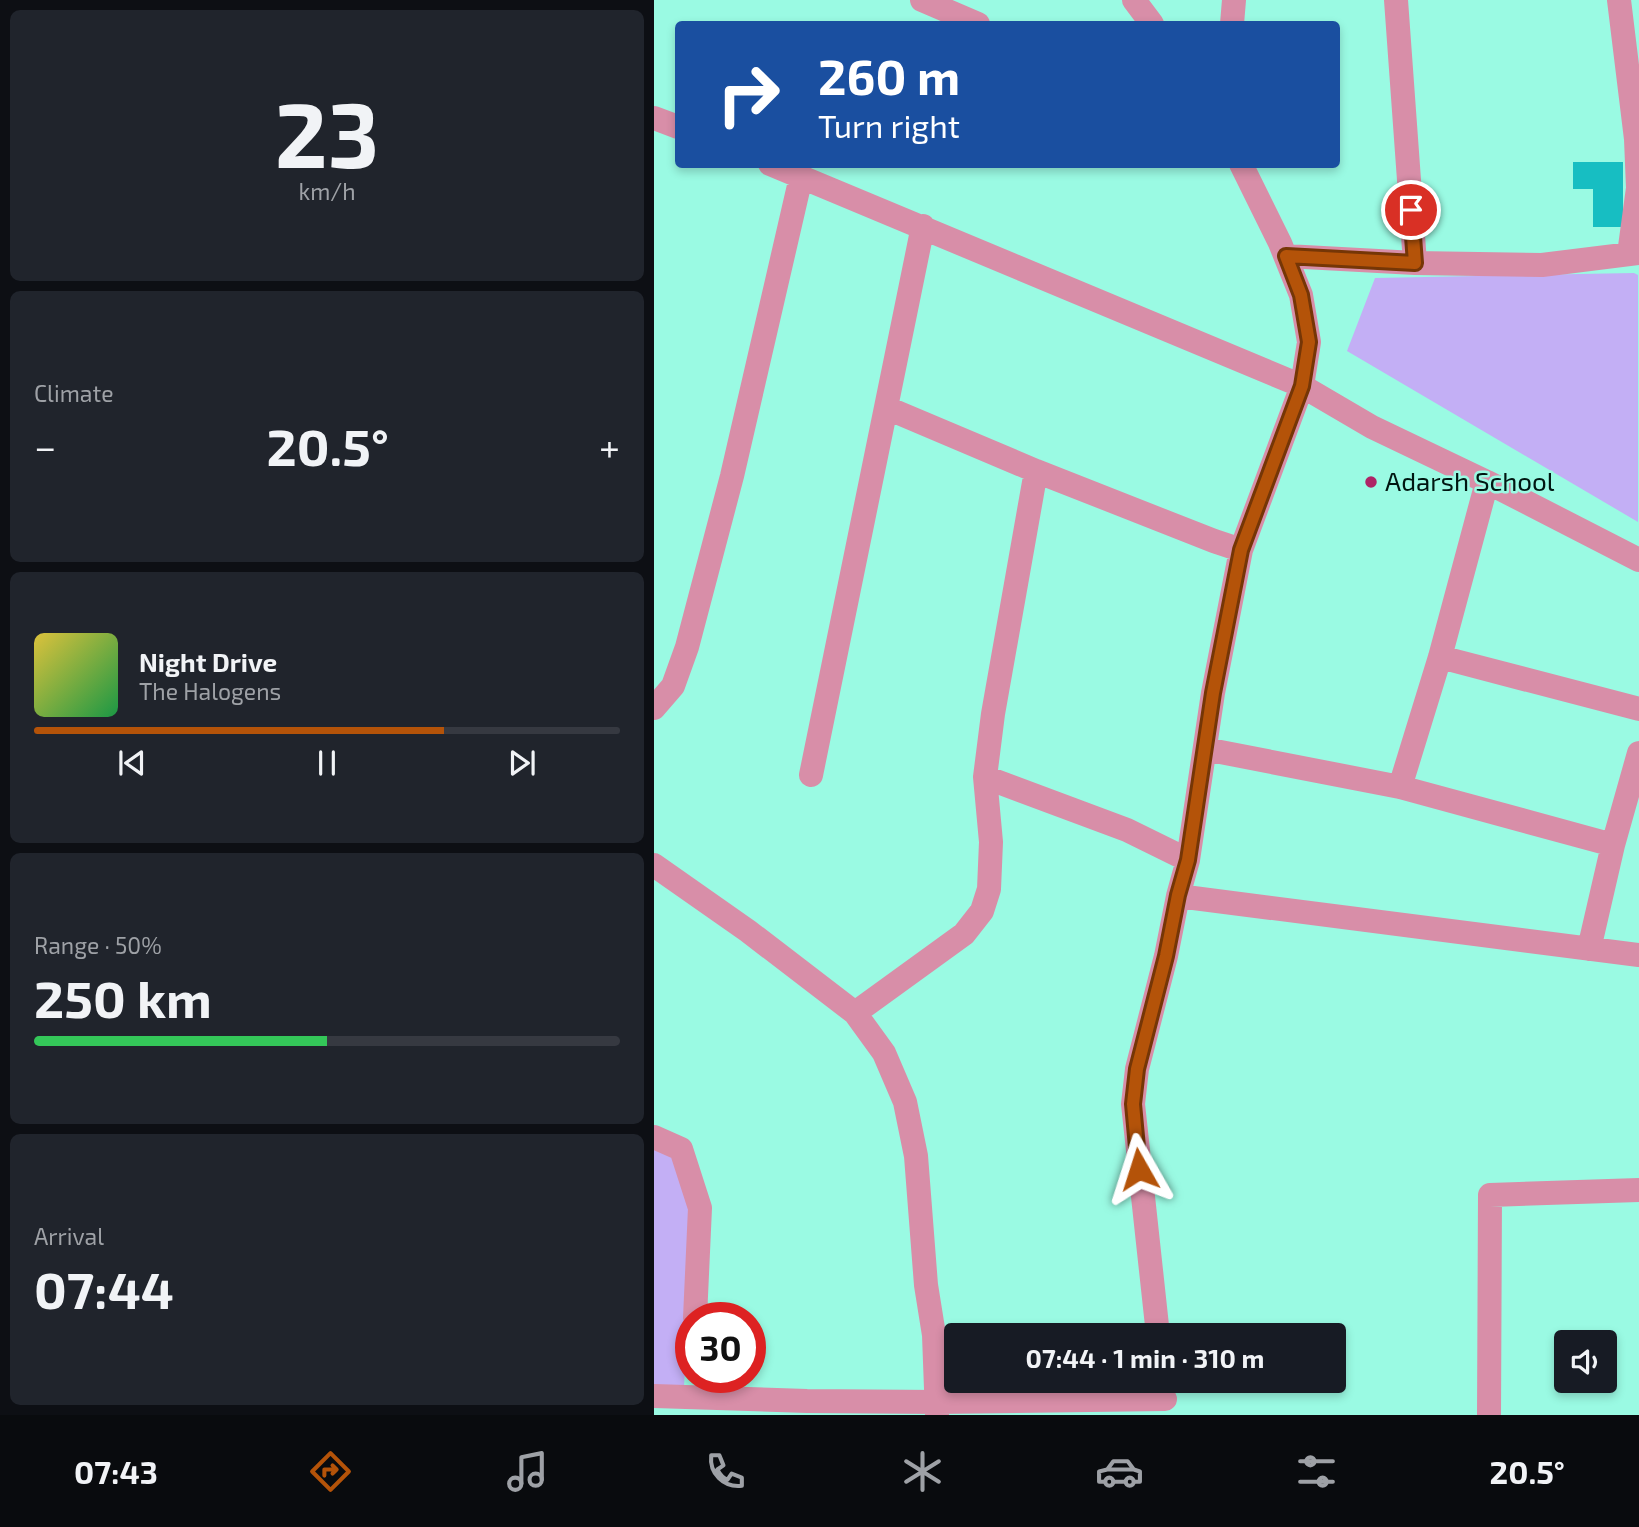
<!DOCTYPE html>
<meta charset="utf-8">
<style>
:root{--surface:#171b24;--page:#20242c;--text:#f1f3f6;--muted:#9ea1a6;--line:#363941;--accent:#b45309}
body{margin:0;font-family:"Exo 2",sans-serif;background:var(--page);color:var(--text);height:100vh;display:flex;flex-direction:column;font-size:26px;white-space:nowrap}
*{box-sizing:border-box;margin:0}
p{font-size:23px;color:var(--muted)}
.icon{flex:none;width:38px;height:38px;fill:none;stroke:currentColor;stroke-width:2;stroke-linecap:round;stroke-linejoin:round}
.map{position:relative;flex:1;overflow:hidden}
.side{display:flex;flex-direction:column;gap:10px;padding:10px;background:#0d0f14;width:654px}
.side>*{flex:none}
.hud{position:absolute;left:21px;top:21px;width:665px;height:147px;border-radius:7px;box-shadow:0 4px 10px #0003;background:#1a4fa0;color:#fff;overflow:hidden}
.buttons{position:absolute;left:900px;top:1330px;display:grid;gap:14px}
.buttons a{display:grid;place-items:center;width:63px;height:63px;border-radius:7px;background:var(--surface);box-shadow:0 4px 10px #0003;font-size:35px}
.speed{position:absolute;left:21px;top:1302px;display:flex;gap:14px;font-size:35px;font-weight:700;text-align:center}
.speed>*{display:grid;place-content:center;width:91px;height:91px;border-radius:50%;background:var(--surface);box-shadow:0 4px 10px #0003;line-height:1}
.speed .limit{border:10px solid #d22;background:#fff;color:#111}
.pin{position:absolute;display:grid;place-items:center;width:60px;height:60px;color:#fff;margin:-30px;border:4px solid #fff;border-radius:50%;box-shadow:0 2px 7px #0007}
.me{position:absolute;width:77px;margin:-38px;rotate:354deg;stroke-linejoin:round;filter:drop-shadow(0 0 5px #0008)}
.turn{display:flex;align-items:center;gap:24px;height:147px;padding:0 28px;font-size:32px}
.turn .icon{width:91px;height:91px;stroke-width:2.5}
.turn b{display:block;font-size:49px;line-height:60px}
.big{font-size:52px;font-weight:700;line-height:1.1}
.side .widget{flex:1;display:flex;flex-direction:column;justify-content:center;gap:10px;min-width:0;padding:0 24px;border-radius:10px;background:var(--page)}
.side .dial{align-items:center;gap:0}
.dial b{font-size:91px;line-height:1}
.song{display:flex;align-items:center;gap:21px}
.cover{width:84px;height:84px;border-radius:10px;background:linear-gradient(135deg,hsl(50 70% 55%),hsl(140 70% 35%))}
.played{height:7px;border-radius:4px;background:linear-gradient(90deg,var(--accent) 70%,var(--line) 70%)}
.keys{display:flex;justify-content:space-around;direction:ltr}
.heat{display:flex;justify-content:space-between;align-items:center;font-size:38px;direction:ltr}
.charge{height:10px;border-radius:5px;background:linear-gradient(90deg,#34c759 50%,var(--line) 0)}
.trip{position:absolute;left:290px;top:1323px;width:402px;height:70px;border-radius:7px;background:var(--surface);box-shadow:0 4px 10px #0003;font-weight:700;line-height:70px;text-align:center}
.tabs{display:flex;height:112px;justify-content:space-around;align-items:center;background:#090b0e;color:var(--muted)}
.tabs .icon{width:49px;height:49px}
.tabs .current{color:var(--accent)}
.tabs b{font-size:32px;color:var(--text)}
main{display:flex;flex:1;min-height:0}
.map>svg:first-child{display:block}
.green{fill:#c3aff5}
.building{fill:#17bec2}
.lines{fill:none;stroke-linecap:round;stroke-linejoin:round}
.minor{stroke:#d88ea8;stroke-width:24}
.route-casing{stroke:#753606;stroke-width:18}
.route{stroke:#b45309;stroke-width:12}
.poi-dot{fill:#ae2466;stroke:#9afae3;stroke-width:2.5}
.labels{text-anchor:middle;stroke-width:5;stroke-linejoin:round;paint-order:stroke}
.poi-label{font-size:26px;fill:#001611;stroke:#9afae3;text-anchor:start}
</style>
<main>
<section class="side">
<div class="widget dial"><b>23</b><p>km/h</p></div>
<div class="widget"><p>Climate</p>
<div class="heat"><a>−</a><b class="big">20.5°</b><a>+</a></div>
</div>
<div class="widget">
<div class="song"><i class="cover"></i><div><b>Night Drive</b><p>The Halogens</p></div></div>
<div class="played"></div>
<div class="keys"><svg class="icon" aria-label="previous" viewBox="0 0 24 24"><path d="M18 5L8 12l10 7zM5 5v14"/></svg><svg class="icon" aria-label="pause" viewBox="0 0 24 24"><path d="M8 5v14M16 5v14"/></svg><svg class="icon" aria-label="next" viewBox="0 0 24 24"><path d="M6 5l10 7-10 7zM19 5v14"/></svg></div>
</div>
<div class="widget"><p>Range · 50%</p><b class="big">250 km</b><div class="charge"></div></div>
<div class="widget"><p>Arrival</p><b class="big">07:44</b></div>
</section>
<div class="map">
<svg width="985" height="1415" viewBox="0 0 985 1415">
<rect width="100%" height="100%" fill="#9afae3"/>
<path class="green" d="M 980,273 L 984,275 L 984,522 L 693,351 L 721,278 Z
M 0,1146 L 20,1156 L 39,1210 L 30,1387 L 0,1386 Z"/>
<path class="building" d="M 919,162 L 969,162 L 969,227 L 939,227 L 939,189 L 919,189 Z"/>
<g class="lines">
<path class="minor" d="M 268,0 L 324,24
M 480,0 L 498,24
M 742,0 L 761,263
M 965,0 L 982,139 L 984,188 L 975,254
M 578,24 L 580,0
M 0,118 L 24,127
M 116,164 L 648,386 L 718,427 L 833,482 L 985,560
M 632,256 L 761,263 L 888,265 L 985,253
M 233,408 L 382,471 L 560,541 L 587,550
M 786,657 L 985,709
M 0,708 L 19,686 L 33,647 L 78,476 L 147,177
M 551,749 L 746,787 L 959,845
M 157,775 L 269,226
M 331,777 L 473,830 L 534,860
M 746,787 L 786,657 L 833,482
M 0,865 L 94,931 L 201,1013 L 230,1053 L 251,1102 L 262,1156 L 272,1285 L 280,1335 L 283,1415
M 524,896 L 985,955
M 935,949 L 959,845 L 985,753
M 201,1013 L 310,934 L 328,911 L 335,889 L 337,842 L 331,777 L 339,714 L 382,471
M 0,1137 L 27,1149 L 46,1208 L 41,1318
M 504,1335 L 479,1104 L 483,1069 L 512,956 L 524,896 L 534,860 L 559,693 L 587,550 L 648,386 L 655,342 L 647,295 L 626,243 L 587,164
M 0,1396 L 153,1401 L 283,1402 L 511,1399
M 835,1415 L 836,1195 L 985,1190"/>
</g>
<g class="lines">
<g class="route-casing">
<path id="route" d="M 485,1169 L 479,1104 L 483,1069 L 512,956 L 524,895 L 534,860 L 559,693 L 587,550 L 648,386 L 655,342 L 647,295 L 632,256 L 761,263 L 757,210"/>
</g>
<use href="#route" class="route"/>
</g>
<circle class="poi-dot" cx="717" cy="482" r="7"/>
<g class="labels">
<g class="poi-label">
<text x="731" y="491">Adarsh School</text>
</g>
</g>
</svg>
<div class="buttons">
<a><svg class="icon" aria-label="sound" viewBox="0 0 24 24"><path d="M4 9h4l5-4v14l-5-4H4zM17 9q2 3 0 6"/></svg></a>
</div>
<div class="speed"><div class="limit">30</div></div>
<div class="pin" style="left:757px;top:210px;background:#d93025"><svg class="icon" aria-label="arrive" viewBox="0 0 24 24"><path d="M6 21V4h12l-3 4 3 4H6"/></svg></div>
<svg class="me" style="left:485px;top:1169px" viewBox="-20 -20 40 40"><path d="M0-17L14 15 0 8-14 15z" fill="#b45309" stroke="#fff" stroke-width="4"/></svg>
<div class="trip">07:44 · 1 min · 310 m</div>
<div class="hud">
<div class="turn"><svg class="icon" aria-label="right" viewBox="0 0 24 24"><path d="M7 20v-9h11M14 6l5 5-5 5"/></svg><div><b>260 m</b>Turn right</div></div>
</div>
</div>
</main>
<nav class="tabs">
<b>07:43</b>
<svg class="icon current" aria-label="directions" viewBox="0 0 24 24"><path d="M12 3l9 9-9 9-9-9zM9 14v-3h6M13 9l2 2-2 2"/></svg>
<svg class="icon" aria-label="music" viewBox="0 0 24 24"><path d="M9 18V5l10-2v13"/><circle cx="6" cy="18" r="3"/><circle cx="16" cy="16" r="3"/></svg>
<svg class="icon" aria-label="phone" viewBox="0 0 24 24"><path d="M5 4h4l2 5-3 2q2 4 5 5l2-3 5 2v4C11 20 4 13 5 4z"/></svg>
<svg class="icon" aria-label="climate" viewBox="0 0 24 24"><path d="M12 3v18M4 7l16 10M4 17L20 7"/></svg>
<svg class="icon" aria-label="car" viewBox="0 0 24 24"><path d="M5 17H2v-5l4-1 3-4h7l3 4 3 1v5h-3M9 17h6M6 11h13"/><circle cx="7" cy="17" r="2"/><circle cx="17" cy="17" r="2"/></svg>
<svg class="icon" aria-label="filters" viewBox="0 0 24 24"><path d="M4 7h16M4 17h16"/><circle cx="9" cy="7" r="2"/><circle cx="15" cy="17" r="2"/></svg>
<b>20.5°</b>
</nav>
